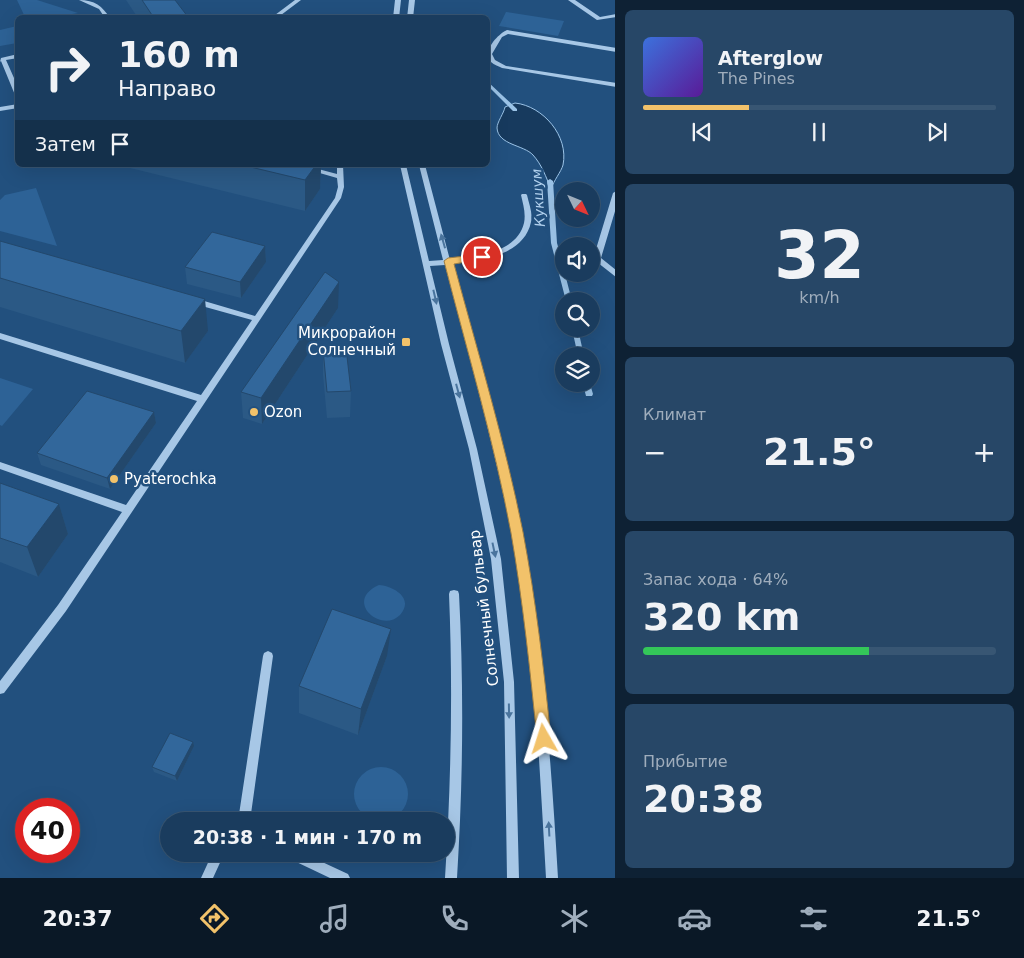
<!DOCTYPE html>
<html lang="ru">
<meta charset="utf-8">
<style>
:root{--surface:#1a3c5e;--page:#274767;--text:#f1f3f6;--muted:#9fadbc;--line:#385673;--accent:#f2c26a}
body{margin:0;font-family:"DejaVu Sans",sans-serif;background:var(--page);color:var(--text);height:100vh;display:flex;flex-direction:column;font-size:19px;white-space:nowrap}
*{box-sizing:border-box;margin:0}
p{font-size:16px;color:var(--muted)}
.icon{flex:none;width:28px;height:28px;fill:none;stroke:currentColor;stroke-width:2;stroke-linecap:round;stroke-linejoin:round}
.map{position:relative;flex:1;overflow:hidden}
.panel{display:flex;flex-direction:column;gap:10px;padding:10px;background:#0e2134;width:409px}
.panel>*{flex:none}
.hud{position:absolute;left:15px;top:15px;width:475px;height:152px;border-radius:8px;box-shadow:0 5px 20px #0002,0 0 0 1px var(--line);background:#1a3c5e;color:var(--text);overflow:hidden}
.needle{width:32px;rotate:133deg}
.fabs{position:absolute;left:555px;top:182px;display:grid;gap:10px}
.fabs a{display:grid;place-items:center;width:45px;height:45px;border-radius:50%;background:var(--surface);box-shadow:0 5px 20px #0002,0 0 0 1px var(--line);font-size:25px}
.speed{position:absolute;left:15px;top:798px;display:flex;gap:10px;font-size:25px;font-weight:700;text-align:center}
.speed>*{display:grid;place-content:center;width:65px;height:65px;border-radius:50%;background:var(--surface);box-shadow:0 5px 20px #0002,0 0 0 1px var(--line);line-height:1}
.speed .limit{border:8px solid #d22;background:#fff;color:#111}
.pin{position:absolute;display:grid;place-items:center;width:42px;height:42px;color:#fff;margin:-21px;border:2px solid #fff;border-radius:50%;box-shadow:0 1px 5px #0007}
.me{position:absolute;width:55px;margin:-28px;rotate:354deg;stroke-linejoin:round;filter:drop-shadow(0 0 4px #0008)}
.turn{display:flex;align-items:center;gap:18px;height:105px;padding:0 20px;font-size:22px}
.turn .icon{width:65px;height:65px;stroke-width:2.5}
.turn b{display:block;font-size:35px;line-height:42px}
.then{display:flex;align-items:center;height:48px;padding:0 20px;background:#0003;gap:10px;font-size:19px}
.big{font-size:38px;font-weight:700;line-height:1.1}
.panel .tile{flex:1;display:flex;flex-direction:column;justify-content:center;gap:8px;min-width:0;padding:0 18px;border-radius:8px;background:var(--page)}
.panel .dial{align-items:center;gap:0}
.dial b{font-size:65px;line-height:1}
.song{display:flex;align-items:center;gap:15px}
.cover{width:60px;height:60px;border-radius:8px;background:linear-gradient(135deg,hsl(220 70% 55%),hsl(270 70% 35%))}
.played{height:5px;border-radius:2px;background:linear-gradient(90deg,var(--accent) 30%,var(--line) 30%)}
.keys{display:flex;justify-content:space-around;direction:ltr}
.heat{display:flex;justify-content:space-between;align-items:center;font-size:28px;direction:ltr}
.charge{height:8px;border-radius:4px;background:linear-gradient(90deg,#34c759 64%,var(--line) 0)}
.trip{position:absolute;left:160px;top:812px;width:295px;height:50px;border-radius:25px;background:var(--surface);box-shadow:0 5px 20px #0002,0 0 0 1px var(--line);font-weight:700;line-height:50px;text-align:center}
.menu{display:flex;height:80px;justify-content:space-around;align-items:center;background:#0a1826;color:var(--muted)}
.menu .icon{width:35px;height:35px}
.menu .on{color:var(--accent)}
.menu b{font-size:22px;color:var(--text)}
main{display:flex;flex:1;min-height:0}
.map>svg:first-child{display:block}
.green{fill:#2d6296}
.water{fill:#173a5e;stroke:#9bc3e7}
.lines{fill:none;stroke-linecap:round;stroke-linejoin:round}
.stream{fill:#9bc3e7;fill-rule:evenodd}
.minor{fill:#a7c7e6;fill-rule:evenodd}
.wall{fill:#2b5985}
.shaded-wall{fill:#23486c}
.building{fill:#32679b;stroke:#23486c}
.oneway{fill:#4a749d}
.route{fill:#f2c26a;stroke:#9d7e45}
.poi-dot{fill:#f2c26a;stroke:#22507e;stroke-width:2}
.labels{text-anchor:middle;stroke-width:5;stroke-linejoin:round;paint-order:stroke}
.far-water-label{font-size:14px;font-style:italic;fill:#b2d1ee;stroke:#22507e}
.poi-label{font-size:15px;fill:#fff;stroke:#22507e;text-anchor:start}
.street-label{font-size:15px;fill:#fff;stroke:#22507e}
</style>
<main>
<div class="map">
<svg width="616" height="878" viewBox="0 0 616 878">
<rect width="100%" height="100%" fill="#22507e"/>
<path class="green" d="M 17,0 L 37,0 L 78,13 L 55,17 L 25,17 Z
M 506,12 L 564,21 L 558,36 L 499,26 Z
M 17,26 L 17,43 L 0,46 L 0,30 Z
M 36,188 L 57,246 L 0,231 L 0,200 L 5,195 Z
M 0,378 L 33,389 L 2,426 L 0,425 Z
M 379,585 C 393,586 415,598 400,615 C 381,634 343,601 379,585 Z
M354 794a27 27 0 1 1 54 0a27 27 0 1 1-54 0Z"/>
<path class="water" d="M 515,103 C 543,106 569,136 563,165 C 561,172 554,180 551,189 C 546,177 542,165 533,155 C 524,145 498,145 497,128 C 497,122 504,113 505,107 Z"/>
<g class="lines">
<path class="stream" d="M 488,82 L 517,109 L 517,111 L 513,111 L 488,86 Z
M 550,179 L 553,181 L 557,243 L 564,268 L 564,274 L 565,274 L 572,301 L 566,301 L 551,243 L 547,181 Z
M 572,329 L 578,329 L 584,356 L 578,356 Z
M 583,384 L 590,384 L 593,394 L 592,396 L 586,396 Z"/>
<path class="minor" d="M 79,0 C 95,0 102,6 110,18 L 105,18 L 99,9 Z
M 295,0 L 301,0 L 277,18 L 271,18 Z
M 395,0 L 401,0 L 399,18 L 393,18 Z
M 409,0 L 415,0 L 413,18 L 407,18 Z
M 568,0 L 575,0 L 600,17 L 616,14 L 616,17 L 597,20 Z
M 507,30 L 616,48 L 616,52 L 508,34 L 502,37 L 492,54 L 495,60 L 506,66 L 616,83 L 616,87 L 502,68 C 499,66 494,65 491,62 C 481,52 498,34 507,30 Z
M 18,54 L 18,58 L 6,60 L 18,87 L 18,97 L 15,95 L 1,61 L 0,62 L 1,58 Z
M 18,104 L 18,108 L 0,111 L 0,107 Z
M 292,165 L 303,165 L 337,174 L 337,165 L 343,165 L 344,187 L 341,198 L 66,611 L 4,693 L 0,694 L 0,681 L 58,605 L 122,512 L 0,469 L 0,462 L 126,505 L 197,401 L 0,339 L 0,333 L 201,395 L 252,320 L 191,303 L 190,301 L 191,299 L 194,298 L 255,316 L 335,198 L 338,187 L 337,178 Z
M 400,165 L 406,165 L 429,261 L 443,260 L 419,165 L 425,165 L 450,260 C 475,257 517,253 524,223 C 526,213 523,204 521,195 L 522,194 L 526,194 L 527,195 C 529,204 533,213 531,222 C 524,256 479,261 452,264 C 481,367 512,471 529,577 C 545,676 552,777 558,878 L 546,878 C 540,776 536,674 519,573 C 501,469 472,367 445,265 L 430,266 L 449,344 L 477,449 L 501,559 L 514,682 L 519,878 L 507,878 L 504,682 L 491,559 L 469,449 L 441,344 Z
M 616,191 L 616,208 L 601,258 L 616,270 L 616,277 L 593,259 L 613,193 Z
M 454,590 L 458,591 L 459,594 C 464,689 463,783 457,878 L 445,878 C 451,783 453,689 449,594 L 450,591 Z
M 268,651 L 272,653 L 273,656 L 250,821 L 238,821 L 263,656 L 264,653 Z
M 212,854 L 224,854 L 213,878 L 201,878 Z
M 286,854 L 305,854 L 348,874 L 350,878 L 330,878 L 288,858 Z"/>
</g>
<path class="wall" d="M 126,0 L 175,0 L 188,18 L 138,18 Z
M 118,165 L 321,165 L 320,189 L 305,211 Z
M 0,241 L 208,331 L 185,363 L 0,307 Z
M 265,246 L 266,262 L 241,298 L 187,284 L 185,267 Z
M 338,308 L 262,424 L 243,418 L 241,392 Z
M 323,349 L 351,391 L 350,417 L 327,418 L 323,375 Z
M 154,412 L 156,423 L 110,489 L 41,465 L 37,453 Z
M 0,483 L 59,504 L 68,534 L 38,577 L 0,562 Z
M 387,656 L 358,735 L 299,713 L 299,686 Z
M 194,746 L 177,781 L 154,772 L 152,767 Z"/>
<path class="shaded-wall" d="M 316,165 L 321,165 L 320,189 L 305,211 L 305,180 Z
M 265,246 L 266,262 L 241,298 L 240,282 Z
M 339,282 L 338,308 L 262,424 L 261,398 Z
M 205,299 L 208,331 L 185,363 L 181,331 Z
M 154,412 L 156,423 L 110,489 L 107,478 Z
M 59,504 L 68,534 L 38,577 L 27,547 Z
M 391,629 L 387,656 L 358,735 L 361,709 Z
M 193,742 L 194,746 L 177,781 L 175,776 Z"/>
<path class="building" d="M 142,0 L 175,0 L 188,17 L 154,18 Z
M 242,165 L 316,165 L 305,180 Z
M 212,232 L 265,246 L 240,282 L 185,267 Z
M 0,241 L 205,299 L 181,331 L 0,278 Z
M 325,272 L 339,282 L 261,398 L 241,392 Z
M 346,348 L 351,391 L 327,392 L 323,349 Z
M 87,391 L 154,412 L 107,478 L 37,453 Z
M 0,483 L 59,504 L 27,547 L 0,538 Z
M 332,609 L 391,629 L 361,709 L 299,686 Z
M 170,733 L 193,742 L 175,776 L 152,767 Z"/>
<defs><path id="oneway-solid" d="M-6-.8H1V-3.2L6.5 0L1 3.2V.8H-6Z" transform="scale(1.25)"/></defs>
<g class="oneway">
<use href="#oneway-solid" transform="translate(443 241) rotate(-106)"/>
<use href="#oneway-solid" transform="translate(435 297) rotate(77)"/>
<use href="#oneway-solid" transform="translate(458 391) rotate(75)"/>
<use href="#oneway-solid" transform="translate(494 550) rotate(78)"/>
<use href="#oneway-solid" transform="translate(509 711) rotate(89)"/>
<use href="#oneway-solid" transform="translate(549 829) rotate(-93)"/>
</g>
<path class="route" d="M 482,254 L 487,257 L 485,259 L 454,264 C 478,353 505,442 523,532 C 536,601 544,670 551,739 L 549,744 L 544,746 L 539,744 L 537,739 C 530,670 523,602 511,533 C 494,441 467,351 444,261 L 448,258 Z"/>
<g class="poi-dot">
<rect x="401" y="337" width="10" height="10" rx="2.5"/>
<circle cx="254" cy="412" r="5"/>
<circle cx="114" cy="479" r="5"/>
</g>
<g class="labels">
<g class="far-water-label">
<text transform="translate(538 198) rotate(-94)" y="5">Кукшум</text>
</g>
<g class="poi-label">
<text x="396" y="338" text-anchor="end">Микрорайон<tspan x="396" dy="17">Солнечный</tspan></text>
<text x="264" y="417">Ozon</text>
<text x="124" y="484">Pyaterochka</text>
</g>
<g class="street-label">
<text transform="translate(484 608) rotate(-97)" y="5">Солнечный бульвар</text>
</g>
</g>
</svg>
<div class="fabs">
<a><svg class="needle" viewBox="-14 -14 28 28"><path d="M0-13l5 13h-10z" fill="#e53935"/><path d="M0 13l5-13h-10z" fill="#9fadbc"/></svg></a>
<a><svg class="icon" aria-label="sound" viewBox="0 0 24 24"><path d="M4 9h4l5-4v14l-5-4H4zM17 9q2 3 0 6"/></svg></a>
<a><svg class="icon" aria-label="search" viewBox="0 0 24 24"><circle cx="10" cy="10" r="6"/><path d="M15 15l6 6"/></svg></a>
<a><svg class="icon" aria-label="layers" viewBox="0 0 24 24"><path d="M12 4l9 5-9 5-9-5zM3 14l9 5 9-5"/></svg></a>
</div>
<div class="speed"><div class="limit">40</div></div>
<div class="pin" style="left:482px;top:257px;background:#d93025"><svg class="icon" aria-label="arrive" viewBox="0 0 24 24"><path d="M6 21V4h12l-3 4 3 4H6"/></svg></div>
<svg class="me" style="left:544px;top:739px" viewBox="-20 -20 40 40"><path d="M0-17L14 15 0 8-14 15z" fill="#f2c26a" stroke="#fff" stroke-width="4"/></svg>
<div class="trip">20:38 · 1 мин · 170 m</div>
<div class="hud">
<div class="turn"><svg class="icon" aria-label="right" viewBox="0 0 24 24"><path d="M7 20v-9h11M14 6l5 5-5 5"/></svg><div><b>160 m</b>Направо</div></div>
<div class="then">Затем<svg class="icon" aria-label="arrive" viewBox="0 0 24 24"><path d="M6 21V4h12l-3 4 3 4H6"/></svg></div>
</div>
</div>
<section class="panel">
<div class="tile">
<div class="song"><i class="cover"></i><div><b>Afterglow</b><p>The Pines</p></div></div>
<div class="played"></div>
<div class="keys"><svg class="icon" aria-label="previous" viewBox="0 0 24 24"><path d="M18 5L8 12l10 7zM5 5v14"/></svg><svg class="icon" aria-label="pause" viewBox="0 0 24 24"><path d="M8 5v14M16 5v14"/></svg><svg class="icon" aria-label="next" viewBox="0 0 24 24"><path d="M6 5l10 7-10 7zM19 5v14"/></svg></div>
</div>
<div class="tile dial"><b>32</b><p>km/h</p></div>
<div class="tile"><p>Климат</p>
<div class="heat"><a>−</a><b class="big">21.5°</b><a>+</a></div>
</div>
<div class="tile"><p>Запас хода · 64%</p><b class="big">320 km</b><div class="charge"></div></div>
<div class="tile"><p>Прибытие</p><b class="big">20:38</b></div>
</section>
</main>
<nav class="menu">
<b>20:37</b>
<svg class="icon on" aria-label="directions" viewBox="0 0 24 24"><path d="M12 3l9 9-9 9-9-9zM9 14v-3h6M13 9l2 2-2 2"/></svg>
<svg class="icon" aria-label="music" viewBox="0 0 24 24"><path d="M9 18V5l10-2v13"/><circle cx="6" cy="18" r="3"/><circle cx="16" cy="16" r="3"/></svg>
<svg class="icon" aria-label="phone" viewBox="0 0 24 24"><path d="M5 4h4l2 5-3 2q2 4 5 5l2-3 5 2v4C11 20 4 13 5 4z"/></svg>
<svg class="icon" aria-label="climate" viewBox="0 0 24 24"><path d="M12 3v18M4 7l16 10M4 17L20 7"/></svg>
<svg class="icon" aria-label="car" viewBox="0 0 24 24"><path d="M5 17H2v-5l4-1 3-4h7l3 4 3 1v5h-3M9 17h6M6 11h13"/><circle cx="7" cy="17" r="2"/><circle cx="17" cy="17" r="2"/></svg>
<svg class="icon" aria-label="filters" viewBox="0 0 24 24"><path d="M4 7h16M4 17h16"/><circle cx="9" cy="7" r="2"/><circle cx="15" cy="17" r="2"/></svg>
<b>21.5°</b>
</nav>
